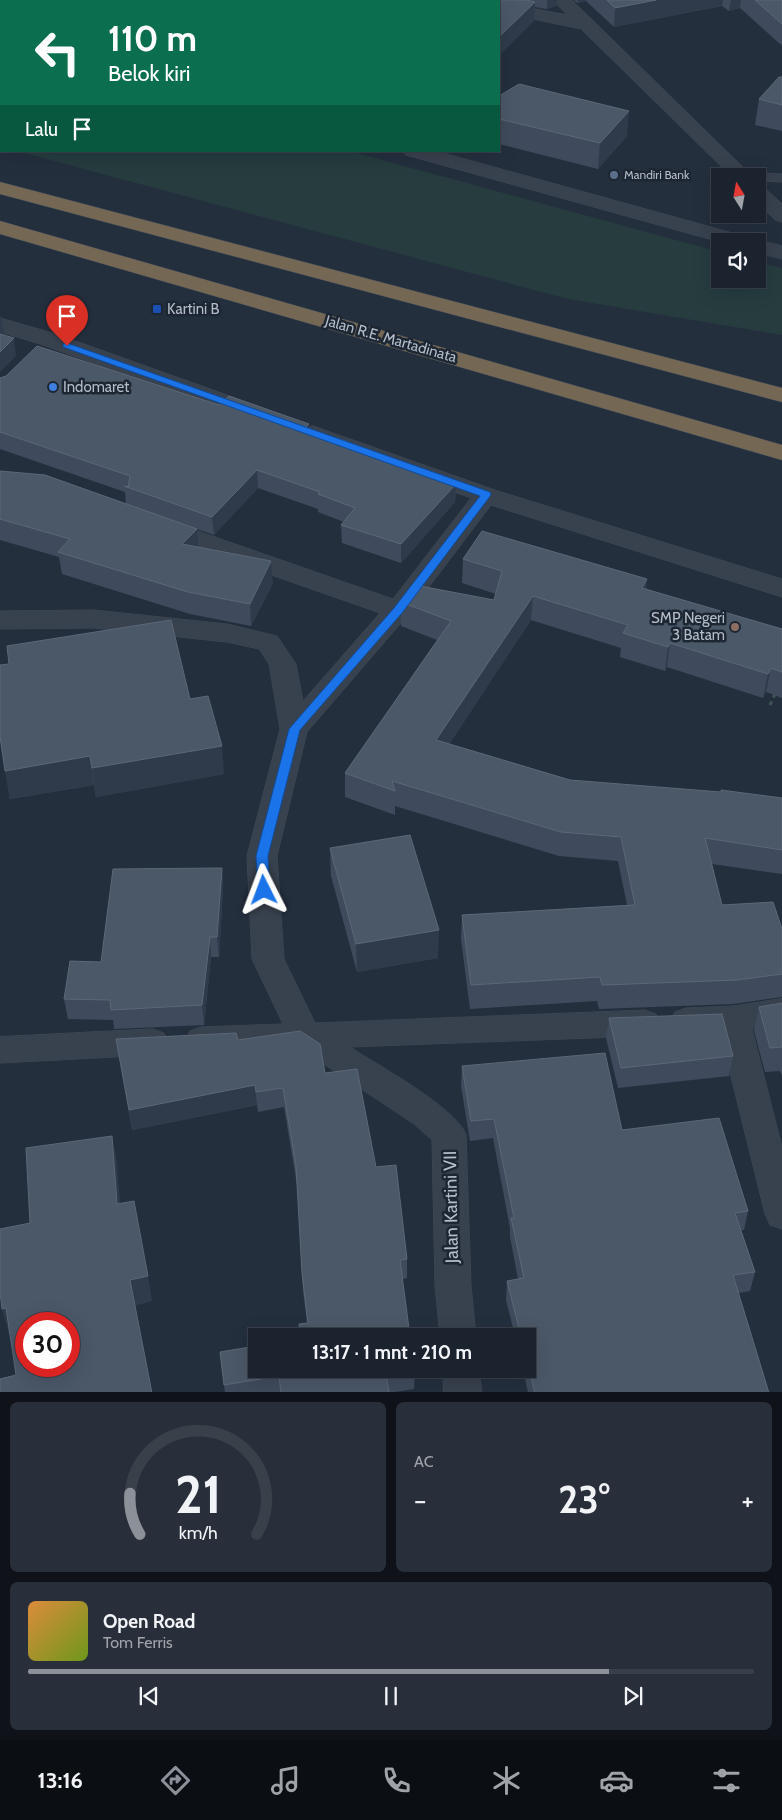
<!DOCTYPE html>
<html lang="id">
<meta charset="utf-8">
<style>
:root{--surface:#1b232e;--page:#282f3a;--text:#f1f3f6;--muted:#a0a4aa;--line:#39404a;--accent:#8c9099}
body{margin:0;font-family:Cabin,sans-serif;background:var(--page);color:var(--text);height:100vh;display:flex;flex-direction:column;font-size:19px;white-space:nowrap}
*{box-sizing:border-box;margin:0}
p{font-size:16px;color:var(--muted)}
.icon{flex:none;width:28px;height:28px;fill:none;stroke:currentColor;stroke-width:2;stroke-linecap:round;stroke-linejoin:round}
.map{position:relative;height:1392px;overflow:hidden}
.details{display:flex;flex-direction:column;gap:10px;padding:10px;background:#0f1319;flex:1}
.details>*{flex:none}
.hud{position:absolute;left:0px;top:0px;width:500px;height:152px;box-shadow:0 5px 20px #0002,0 0 0 1px var(--line);background:#0b6e4f;color:#fff;overflow:hidden}
.needle{width:32px;rotate:349deg}
.controls{position:absolute;left:711px;top:168px;display:grid;gap:10px}
.controls a{display:grid;place-items:center;width:55px;height:55px;border-radius:0px;background:var(--surface);box-shadow:0 5px 20px #0002,0 0 0 1px var(--line);font-size:25px}
.speed{position:absolute;left:15px;top:1312px;display:flex;gap:10px;font-size:25px;font-weight:700;text-align:center}
.speed>*{display:grid;place-content:center;width:65px;height:65px;border-radius:50%;background:var(--surface);box-shadow:0 5px 20px #0002,0 0 0 1px var(--line);line-height:1}
.speed .limit{border:8px solid #d22;background:#fff;color:#111}
.pin{position:absolute;display:grid;place-items:center;width:42px;height:42px;color:#fff;margin:-51px -21px;border-radius:50% 50% 50% 0;rotate:-45deg;box-shadow:0 0 5px #0007}
.pin .icon{rotate:45deg}
.me{position:absolute;width:55px;margin:-28px;rotate:357deg;stroke-linejoin:round;filter:drop-shadow(0 0 4px #0008)}
.turn{display:flex;align-items:center;gap:18px;height:105px;padding:0 25px;font-size:22px}
.turn .icon{width:65px;height:65px;stroke-width:2.5}
.turn b{display:block;font-size:35px;line-height:42px}
.then{display:flex;align-items:center;height:48px;padding:0 25px;background:#0003;gap:10px;font-size:19px}
.big{font-size:38px;font-weight:800;line-height:1.1}
.details .tile{flex:1;display:flex;flex-direction:column;justify-content:center;gap:8px;min-width:0;padding:0 18px;border-radius:8px;background:var(--page)}
.details .dial{align-items:center;gap:0}
.dial svg{height:130px;overflow:visible;fill:none;stroke:var(--line);stroke-width:7;stroke-linecap:round;text-anchor:middle}
.dial text{fill:var(--text);stroke:none}
.song{display:flex;align-items:center;gap:15px}
.cover{width:60px;height:60px;border-radius:8px;background:linear-gradient(135deg,hsl(30 70% 55%),hsl(80 70% 35%))}
.played{height:5px;border-radius:2px;background:linear-gradient(90deg,var(--accent) 80%,var(--line) 80%)}
.keys{display:flex;justify-content:space-around;direction:ltr}
.heat{display:flex;justify-content:space-between;align-items:center;font-size:28px;direction:ltr}
.details .tiles{flex:1;display:grid;gap:10px;grid-template-columns:1fr 1fr}
.tile:last-child{grid-column:span 2}
.trip{position:absolute;left:248px;top:1328px;width:288px;height:50px;border-radius:0px;background:var(--surface);box-shadow:0 5px 20px #0002,0 0 0 1px var(--line);font-weight:800;line-height:50px;text-align:center}
.tabs{display:flex;height:80px;justify-content:space-around;align-items:center;background:#0b0e12;color:var(--muted)}
.tabs .icon{width:35px;height:35px}
.tabs .current{color:var(--accent)}
.tabs b{font-size:22px;color:var(--text)}
.map>svg:first-child{display:block}
.green{fill:#263c3f}
.lines{fill:none;stroke-linecap:round;stroke-linejoin:round}
.lane-casing{stroke:#414a57;stroke-width:1}
.street-casing{stroke:#414a57;stroke-width:1}
.highway-casing{stroke:#434c59;stroke-width:1}
.path{stroke:#3f5557;stroke-width:3;stroke-dasharray:4 4;stroke-linecap:butt}
.lane{fill:#38414e;fill-rule:evenodd}
.street{fill:#38414e;fill-rule:evenodd}
.highway{fill:#746855;fill-rule:evenodd}
.wall{fill:#3f4b5c}
.shaded-wall{fill:#2f3b4b}
.building{fill:#4b5868;stroke:#5c6777;fill-rule:evenodd}
.route{fill:#1a73e8;stroke:#114b97}
.service-dot{fill:#5c6f8a;stroke:#1d2633;stroke-width:2}
.transit-dot{fill:#1a4fb4;stroke:#1d2633;stroke-width:2}
.shop-dot{fill:#3f7fe0;stroke:#1d2633;stroke-width:2}
.education-dot{fill:#8d6e63;stroke:#1d2633;stroke-width:2}
.labels{text-anchor:middle;stroke-width:5;stroke-linejoin:round;paint-order:stroke}
.far-poi-label{font-size:12px;fill:#b4bcc9;stroke:#1d2633;text-anchor:start}
.poi-label{font-size:15px;fill:#b4bcc9;stroke:#1d2633;text-anchor:start}
.street-label{font-size:15px;fill:#b4bcc9;stroke:#1d2633}
.near-street-label{font-size:18px;fill:#b4bcc9;stroke:#1d2633}
</style>
<div class="map">
<svg width="782" height="1393" viewBox="0 0 782 1393">
<rect width="100%" height="100%" fill="#242f3e"/>
<path class="green" d="M 17,151 L 349,151 L 720,252 L 720,279 L 758,279 L 758,262 L 782,268 L 782,335 L 568,299 Z"/>
<g class="lines">
<g class="lane-casing">
<path id="lane" d="M 758,173 L 782,174 L 782,182 L 758,181 L 758,176 L 751,176 Z"/>
</g>
<g class="street-casing">
<path id="street" d="M 553,0 L 572,0 L 752,176 L 731,176 L 581,29 L 499,12 L 499,2 L 567,15 Z
M 0,36 L 1,37 L 1,49 L 0,48 Z
M 403,151 L 436,151 L 747,237 L 751,241 L 720,242 L 406,155 Z
M 758,186 L 765,188 L 782,204 L 782,222 L 775,220 L 758,203 Z
M 758,240 L 782,246 L 782,259 L 758,253 L 758,241 L 752,241 Z
M 0,318 L 56,334 L 266,409 L 270,414 L 266,419 L 258,421 L 250,419 L 40,344 L 0,332 Z
M 313,426 L 495,490 L 782,579 L 782,597 L 491,505 L 407,616 L 307,732 L 277,856 L 284,959 L 315,1023 L 645,1010 L 656,1014 L 661,1023 L 656,1032 L 645,1036 L 350,1047 C 379,1066 452,1105 466,1134 L 471,1286 L 476,1336 L 440,1336 L 435,1286 L 432,1140 L 414,1124 L 301,1049 L 201,1053 L 190,1049 L 185,1040 L 190,1031 L 201,1027 L 283,1024 L 252,959 L 247,856 L 280,729 L 269,664 L 259,649 L 227,642 L 94,628 L 0,629 L 0,611 L 94,610 L 227,624 L 277,636 L 296,664 L 303,701 L 380,613 L 154,534 L 150,528 L 154,522 L 163,520 L 172,522 L 393,599 L 471,498 L 305,438 L 301,433 L 305,428 Z
M 782,999 L 782,1025 L 752,1029 L 782,1147 L 782,1229 L 770,1225 L 765,1214 L 720,1032 L 686,1034 L 675,1030 L 670,1021 L 675,1012 L 686,1008 L 733,1006 Z
M 153,1029 L 164,1033 L 169,1042 L 164,1051 L 153,1055 L 0,1063 L 0,1037 Z
M 443,1369 L 479,1369 L 482,1393 L 444,1393 Z"/>
</g>
<g class="highway-casing">
<path id="highway" d="M 0,182 L 782,388 L 782,402 L 0,194 Z
M 0,221 L 782,445 L 782,460 L 0,234 Z"/>
</g>
<path class="path" d="M 770,705 L 776,692"/>
<use href="#lane" class="lane"/>
<use href="#street" class="street"/>
<use href="#highway" class="highway"/>
</g>
<path class="wall" d="M 0,0 L 557,0 L 556,6 L 547,9 L 535,7 L 534,21 L 1,1 L 1,25 L 0,25 Z
M 574,0 L 782,0 L 782,45 L 780,44 L 740,8 L 729,11 L 722,6 L 614,27 L 586,1 L 577,3 Z
M 782,77 L 782,131 L 755,125 L 759,99 Z
M 499,96 L 627,136 L 598,169 L 499,144 Z
M 0,378 L 219,405 L 309,430 L 348,446 L 456,484 L 455,502 L 401,563 L 342,543 L 341,525 L 344,522 L 318,512 L 318,509 L 258,488 L 214,535 L 197,529 L 199,547 L 273,583 L 251,626 L 190,614 L 62,574 L 59,557 L 0,540 L 0,471 L 126,504 L 125,492 L 0,449 Z
M 463,559 L 647,579 L 646,590 L 782,629 L 782,698 L 766,692 L 763,698 L 667,667 L 665,671 L 620,657 L 621,648 L 531,620 L 449,744 L 570,780 L 782,798 L 782,874 L 712,864 L 722,905 L 782,929 L 782,997 L 733,1004 L 599,1009 L 597,1001 L 470,1009 L 461,939 L 462,915 L 627,905 L 618,861 L 559,856 L 395,806 L 395,815 L 345,797 L 345,773 L 437,640 L 401,626 L 401,602 L 494,600 L 496,594 L 462,583 Z
M 0,665 L 190,699 L 224,774 L 96,797 L 94,785 L 10,799 L 0,740 Z
M 330,848 L 438,958 L 357,972 L 331,876 Z
M 222,868 L 223,888 L 219,957 L 211,957 L 204,1025 L 114,1029 L 113,1020 L 68,1019 L 64,999 L 101,962 Z
M 782,1003 L 782,1075 L 780,1071 L 765,1072 L 754,1031 L 759,1007 Z
M 609,1018 L 733,1056 L 729,1076 L 618,1088 L 606,1038 Z
M 116,1039 L 238,1040 L 325,1073 L 376,1167 L 407,1259 L 407,1278 L 403,1279 L 307,1323 L 303,1291 L 297,1185 L 284,1107 L 258,1112 L 257,1105 L 132,1130 Z
M 462,1066 L 622,1130 L 748,1211 L 744,1230 L 741,1230 L 755,1272 L 750,1291 L 738,1293 L 769,1393 L 528,1393 L 523,1369 L 526,1369 L 526,1336 L 515,1336 L 506,1300 L 507,1281 L 518,1279 L 510,1237 L 510,1228 L 493,1138 L 470,1141 L 461,1086 Z
M 220,1352 L 415,1371 L 414,1389 L 389,1393 L 225,1393 Z"/>
<path class="shaded-wall" d="M 547,0 L 557,0 L 556,6 L 547,9 Z
M 578,0 L 586,0 L 586,1 L 577,3 Z
M 656,0 L 723,0 L 722,6 L 614,27 L 615,8 Z
M 731,0 L 741,0 L 740,8 L 729,11 Z
M 535,2 L 534,21 L 499,56 L 499,37 Z
M 629,111 L 627,136 L 598,169 L 600,143 Z
M 1,316 L 4,335 L 0,340 L 0,317 Z
M 14,338 L 16,356 L 0,372 L 0,352 Z
M 309,424 L 310,442 L 305,428 Z
M 257,470 L 258,488 L 214,535 L 212,517 Z
M 456,484 L 455,502 L 401,563 L 401,544 Z
M 197,529 L 199,551 L 182,544 Z
M 271,561 L 273,583 L 251,626 L 250,604 Z
M 647,579 L 644,603 L 642,588 Z
M 533,596 L 531,620 L 436,765 L 436,740 Z
M 670,643 L 667,667 L 665,671 L 668,647 Z
M 771,668 L 766,692 L 763,698 L 768,674 Z
M 222,746 L 224,774 L 96,797 L 92,768 Z
M 90,756 L 94,785 L 10,799 L 5,771 Z
M 222,868 L 223,888 L 219,957 L 217,937 Z
M 439,930 L 438,958 L 357,972 L 356,944 Z
M 210,937 L 211,957 L 204,1025 L 202,1005 Z
M 255,1085 L 257,1105 L 132,1130 L 129,1110 Z
M 112,1136 L 117,1162 L 122,1230 L 117,1204 Z
M 148,1276 L 152,1301 L 134,1306 L 130,1280 Z
M 6,1308 L 12,1333 L 9,1334 L 2,1309 Z"/>
<path class="building" d="M 0,0 L 526,0 L 535,2 L 499,37 L 499,1 L 1,1 L 1,7 L 0,6 Z
M 607,0 L 656,0 L 615,8 Z
M 755,0 L 782,0 L 782,24 Z
M 779,77 L 782,77 L 782,105 L 759,99 Z
M 519,84 L 629,111 L 600,143 L 499,119 L 499,96 Z
M 0,334 L 14,338 L 0,352 Z
M 37,346 L 219,405 L 229,396 L 309,424 L 305,428 L 348,442 L 346,445 L 456,484 L 401,544 L 341,525 L 355,508 L 318,494 L 320,492 L 257,470 L 212,517 L 124,486 L 128,487 L 130,476 L 0,432 L 0,378 L 6,376 Z
M 0,471 L 45,475 L 197,529 L 182,544 L 271,561 L 250,604 L 188,592 L 58,552 L 70,539 L 0,519 Z
M 482,531 L 647,579 L 642,588 L 782,629 L 782,672 L 771,668 L 768,674 L 670,643 L 668,647 L 623,633 L 628,625 L 533,596 L 436,740 L 570,780 L 721,792 L 721,790 L 782,798 L 782,850 L 705,838 L 722,905 L 773,902 L 782,929 L 782,974 L 737,980 L 602,985 L 600,977 L 471,985 L 462,915 L 635,905 L 621,837 L 561,832 L 392,781 L 395,791 L 345,773 L 451,621 L 401,602 L 415,585 L 494,600 L 502,571 L 463,559 Z
M 171,620 L 190,699 L 208,696 L 222,746 L 92,768 L 90,756 L 5,771 L 0,736 L 0,665 L 9,664 L 7,646 Z
M 410,835 L 439,930 L 356,944 L 330,848 Z
M 222,868 L 217,937 L 210,937 L 202,1005 L 111,1010 L 110,1000 L 64,999 L 70,961 L 101,962 L 113,869 Z
M 782,1003 L 782,1047 L 770,1048 L 759,1007 Z
M 722,1014 L 733,1056 L 621,1068 L 609,1018 Z
M 300,1031 L 320,1044 L 325,1073 L 357,1069 L 376,1167 L 396,1165 L 407,1259 L 400,1260 L 410,1336 L 300,1336 L 299,1324 L 308,1323 L 302,1273 L 296,1166 L 283,1088 L 256,1092 L 255,1085 L 129,1110 L 116,1039 L 236,1033 L 238,1040 Z
M 605,1053 L 622,1130 L 719,1118 L 748,1211 L 735,1213 L 755,1272 L 733,1275 L 769,1393 L 535,1393 L 526,1358 L 526,1336 L 521,1336 L 507,1281 L 524,1278 L 511,1218 L 514,1218 L 494,1119 L 471,1121 L 462,1066 Z
M 112,1136 L 117,1204 L 134,1201 L 148,1276 L 130,1280 L 152,1393 L 0,1393 L 0,1379 L 16,1375 L 6,1308 L 2,1309 L 0,1292 L 0,1229 L 30,1223 L 26,1148 ZM 26,1324 L 69,1324 L 69,1366 L 26,1366 Z
M 256,1346 L 256,1369 L 415,1369 L 415,1371 L 386,1374 L 389,1393 L 281,1393 L 279,1376 L 224,1385 L 220,1352 Z"/>
<path class="route" d="M 67,343 L 490,492 L 491,495 L 402,613 L 300,730 L 268,856 L 270,890 L 268,894 L 260,894 L 258,890 L 256,856 L 289,729 L 394,608 L 480,496 L 63,347 L 63,344 Z"/>
<circle class="service-dot" cx="614" cy="175" r="5"/>
<rect class="transit-dot" x="152" y="304" width="10" height="10" rx="2.5"/>
<circle class="shop-dot" cx="53" cy="387" r="5"/>
<circle class="education-dot" cx="735" cy="627" r="5"/>
<g class="labels">
<g class="far-poi-label">
<text x="624" y="179">Mandiri Bank</text>
</g>
<g class="poi-label">
<text x="167" y="314">Kartini B</text>
<text x="63" y="392">Indomaret</text>
<text x="725" y="623" text-anchor="end">SMP Negeri<tspan x="725" dy="17">3 Batam</tspan></text>
</g>
<g class="street-label">
<text transform="translate(391 339) rotate(16)" y="5">Jalan R.E. Martadinata</text>
</g>
<g class="near-street-label">
<text transform="translate(451 1207) rotate(-91)" y="6">Jalan Kartini VII</text>
</g>
</g>
</svg>
<div class="controls">
<a><svg class="needle" viewBox="-14 -14 28 28"><path d="M0-13l5 13h-10z" fill="#e53935"/><path d="M0 13l5-13h-10z" fill="#a0a4aa"/></svg></a>
<a><svg class="icon" aria-label="sound" viewBox="0 0 24 24"><path d="M4 9h4l5-4v14l-5-4H4zM17 9q2 3 0 6"/></svg></a>
</div>
<div class="speed"><div class="limit">30</div></div>
<div class="pin" style="left:67px;top:346px;background:#d93025"><svg class="icon" aria-label="arrive" viewBox="0 0 24 24"><path d="M6 21V4h12l-3 4 3 4H6"/></svg></div>
<svg class="me" style="left:264px;top:890px" viewBox="-20 -20 40 40"><path d="M0-17L14 15 0 8-14 15z" fill="#1a73e8" stroke="#fff" stroke-width="4"/></svg>
<div class="trip">13:17 · 1 mnt · 210 m</div>
<div class="hud">
<div class="turn"><svg class="icon" aria-label="left" viewBox="0 0 24 24"><path d="M17 20v-9H6M10 6l-5 5 5 5"/></svg><div><b>110 m</b>Belok kiri</div></div>
<div class="then">Lalu<svg class="icon" aria-label="arrive" viewBox="0 0 24 24"><path d="M6 21V4h12l-3 4 3 4H6"/></svg></div>
</div>
</div>
<section class="details">
<div class="tiles">
<div class="tile dial"><svg viewBox="0 0 100 80">
<path d="M14 69A42 42 0 1 1 86 69"/>
<path d="M14 69A42 42 0 0 1 8 44" stroke="#8c9099"/>
<text x="50" y="56" font-size="32" font-weight="700">21</text>
<text x="50" y="72" font-size="11">km/h</text>
</svg></div>
<div class="tile"><p>AC</p>
<div class="heat"><a>−</a><b class="big">23°</b><a>+</a></div>
</div>
<div class="tile">
<div class="song"><i class="cover"></i><div><b>Open Road</b><p>Tom Ferris</p></div></div>
<div class="played"></div>
<div class="keys"><svg class="icon" aria-label="previous" viewBox="0 0 24 24"><path d="M18 5L8 12l10 7zM5 5v14"/></svg><svg class="icon" aria-label="pause" viewBox="0 0 24 24"><path d="M8 5v14M16 5v14"/></svg><svg class="icon" aria-label="next" viewBox="0 0 24 24"><path d="M6 5l10 7-10 7zM19 5v14"/></svg></div>
</div>
</div>
</section>
<nav class="tabs">
<b>13:16</b>
<svg class="icon current" aria-label="directions" viewBox="0 0 24 24"><path d="M12 3l9 9-9 9-9-9zM9 14v-3h6M13 9l2 2-2 2"/></svg>
<svg class="icon" aria-label="music" viewBox="0 0 24 24"><path d="M9 18V5l10-2v13"/><circle cx="6" cy="18" r="3"/><circle cx="16" cy="16" r="3"/></svg>
<svg class="icon" aria-label="phone" viewBox="0 0 24 24"><path d="M5 4h4l2 5-3 2q2 4 5 5l2-3 5 2v4C11 20 4 13 5 4z"/></svg>
<svg class="icon" aria-label="climate" viewBox="0 0 24 24"><path d="M12 3v18M4 7l16 10M4 17L20 7"/></svg>
<svg class="icon" aria-label="car" viewBox="0 0 24 24"><path d="M5 17H2v-5l4-1 3-4h7l3 4 3 1v5h-3M9 17h6M6 11h13"/><circle cx="7" cy="17" r="2"/><circle cx="17" cy="17" r="2"/></svg>
<svg class="icon" aria-label="filters" viewBox="0 0 24 24"><path d="M4 7h16M4 17h16"/><circle cx="9" cy="7" r="2"/><circle cx="15" cy="17" r="2"/></svg>
</nav>
